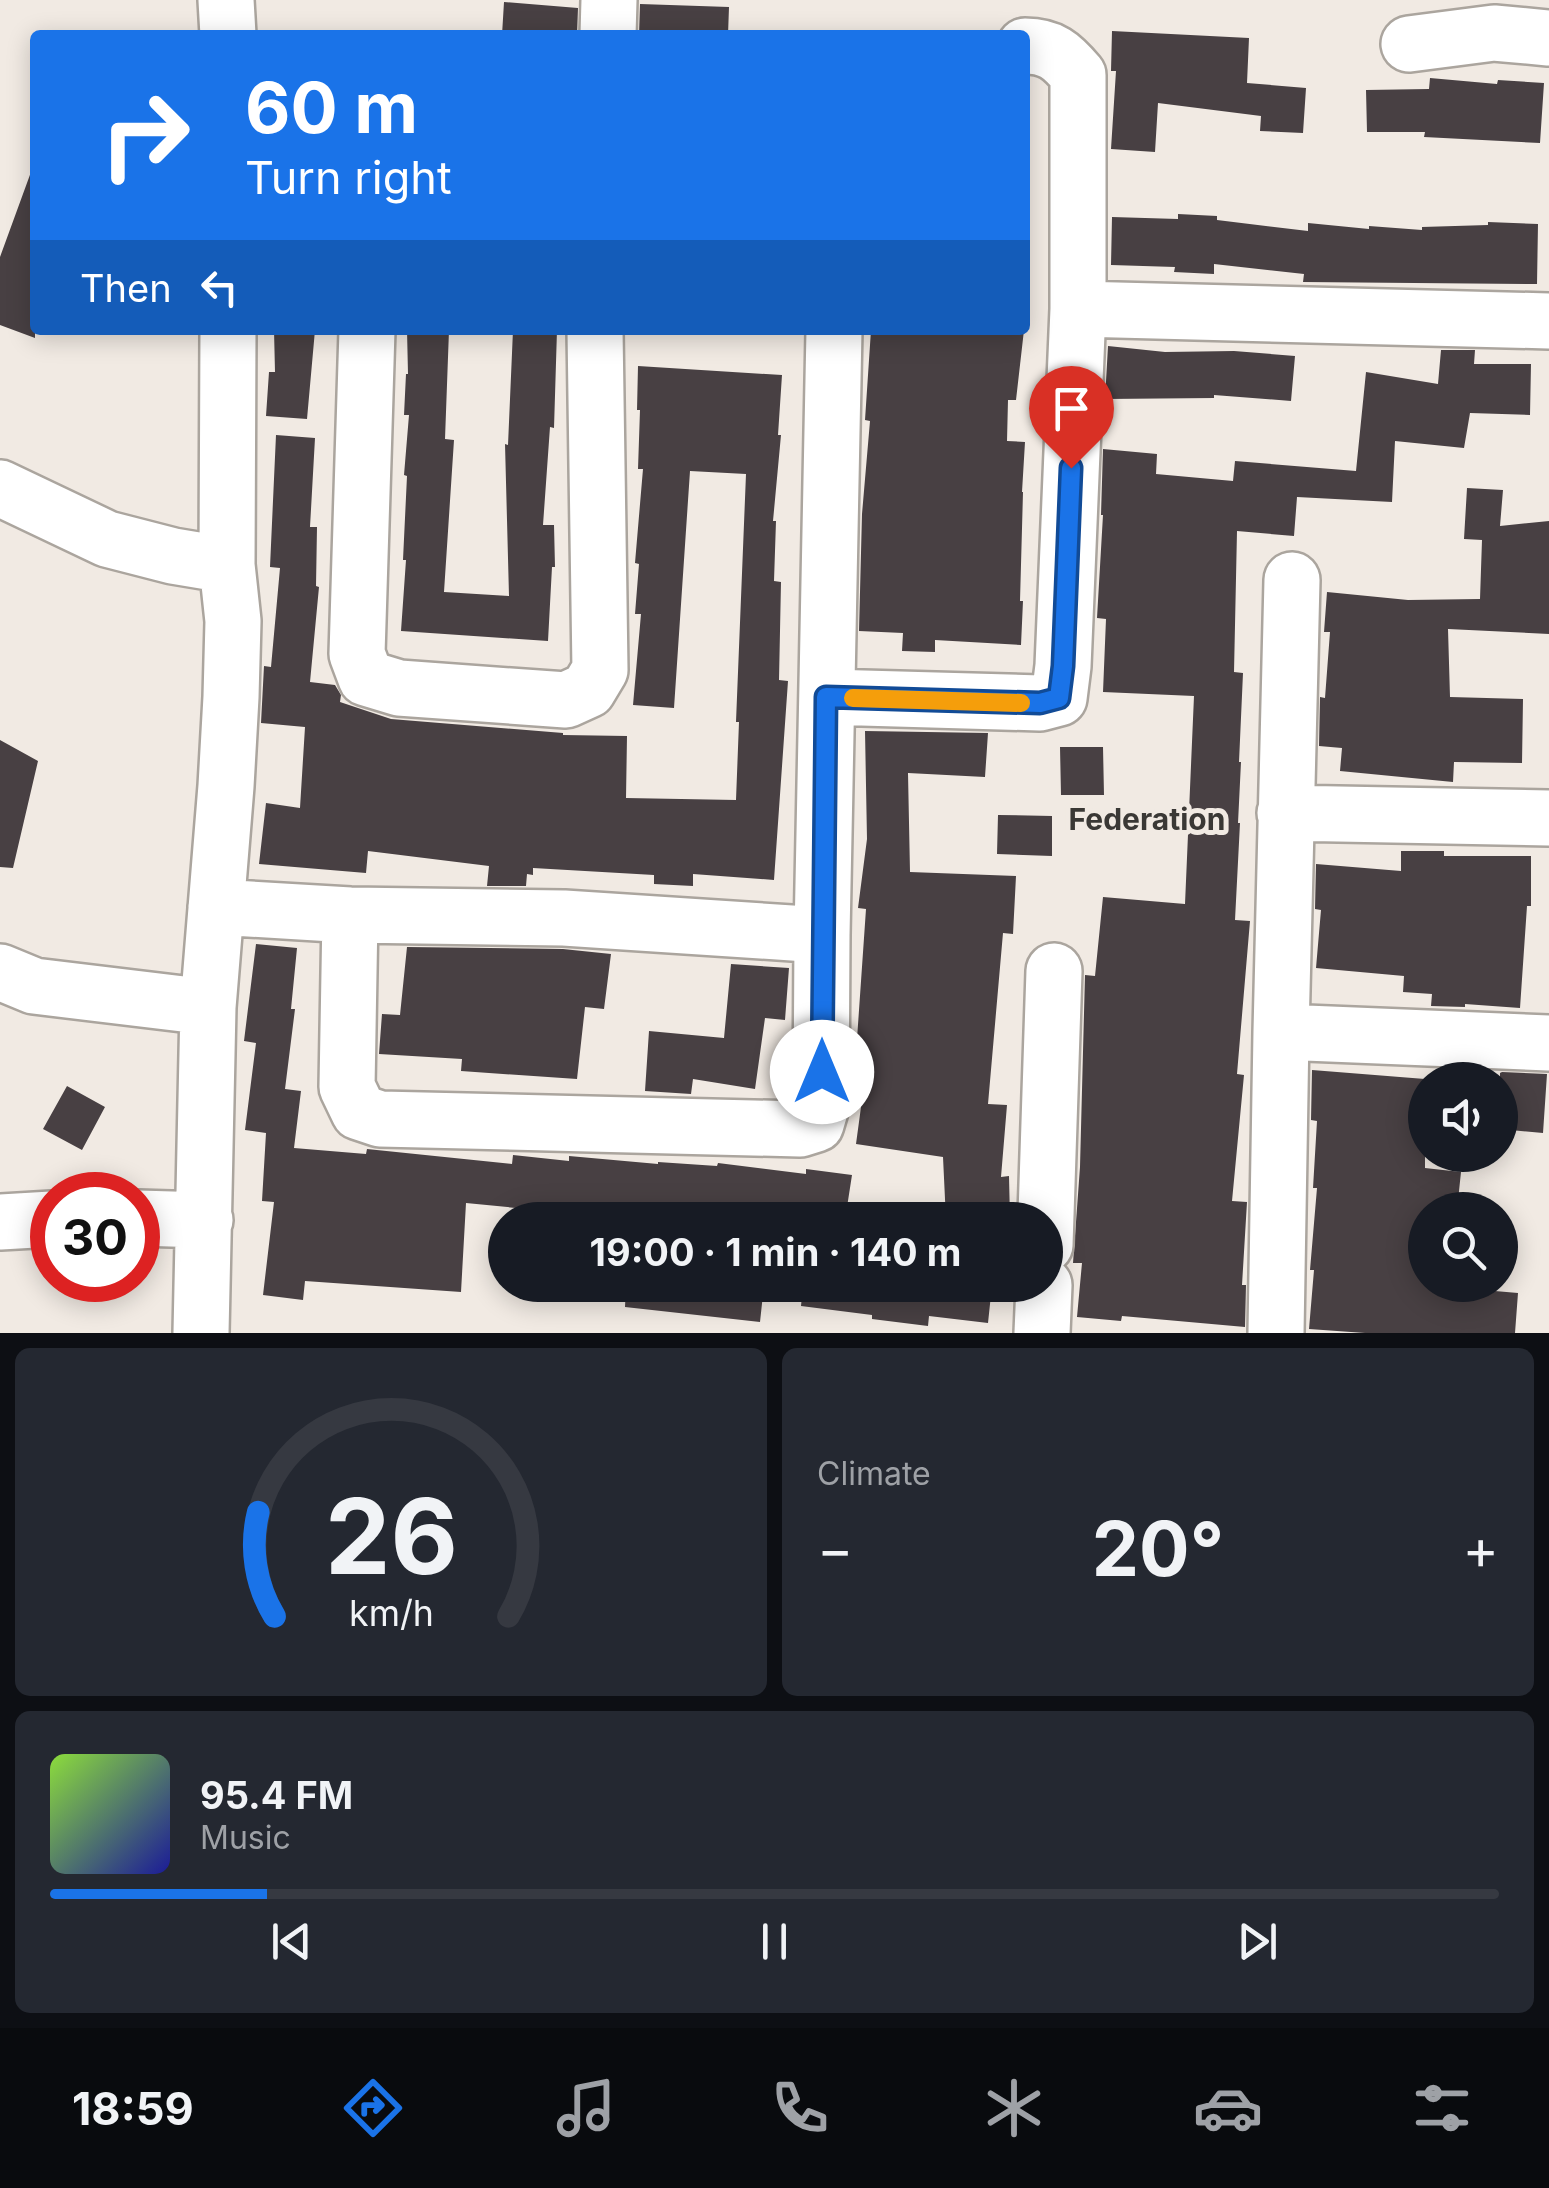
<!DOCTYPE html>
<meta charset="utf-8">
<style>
:root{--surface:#171b24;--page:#242831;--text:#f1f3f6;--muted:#9ea1a6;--line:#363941;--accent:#1a73e8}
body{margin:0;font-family:Inter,sans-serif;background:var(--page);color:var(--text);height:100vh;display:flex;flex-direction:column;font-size:38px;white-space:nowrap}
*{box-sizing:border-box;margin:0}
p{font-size:32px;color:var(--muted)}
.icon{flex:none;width:55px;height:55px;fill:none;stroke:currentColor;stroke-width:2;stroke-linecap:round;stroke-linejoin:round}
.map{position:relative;height:1333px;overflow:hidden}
.details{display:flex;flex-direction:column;gap:15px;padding:15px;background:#0d0f14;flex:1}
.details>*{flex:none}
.guide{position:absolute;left:30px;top:30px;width:1000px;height:305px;border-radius:10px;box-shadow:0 5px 25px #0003;background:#1a73e8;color:#fff;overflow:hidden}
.buttons{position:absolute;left:1408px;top:1062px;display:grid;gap:20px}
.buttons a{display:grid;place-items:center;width:110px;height:110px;border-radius:50%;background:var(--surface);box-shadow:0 5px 25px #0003;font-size:50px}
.speed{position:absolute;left:30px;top:1172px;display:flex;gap:20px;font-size:50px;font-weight:700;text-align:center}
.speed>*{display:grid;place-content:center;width:130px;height:130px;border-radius:50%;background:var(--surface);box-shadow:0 5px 25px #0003;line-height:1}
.speed .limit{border:15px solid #d22;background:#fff;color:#111}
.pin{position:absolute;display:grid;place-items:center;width:85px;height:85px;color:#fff;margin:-102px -42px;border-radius:50% 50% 50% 0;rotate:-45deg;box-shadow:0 0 10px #0007}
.pin .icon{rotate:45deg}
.me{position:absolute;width:110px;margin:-55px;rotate:0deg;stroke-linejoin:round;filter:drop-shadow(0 0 8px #0008)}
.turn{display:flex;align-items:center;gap:35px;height:210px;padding:0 50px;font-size:45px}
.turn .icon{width:130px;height:130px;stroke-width:2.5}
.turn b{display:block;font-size:70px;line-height:85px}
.then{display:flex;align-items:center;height:95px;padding:0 50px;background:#0003;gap:20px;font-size:38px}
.big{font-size:75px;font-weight:700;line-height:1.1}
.details .widget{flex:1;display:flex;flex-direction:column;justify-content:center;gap:15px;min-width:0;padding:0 35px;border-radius:15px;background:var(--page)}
.details .dial{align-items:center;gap:0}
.dial svg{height:260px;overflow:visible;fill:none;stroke:var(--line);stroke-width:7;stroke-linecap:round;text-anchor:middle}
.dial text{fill:var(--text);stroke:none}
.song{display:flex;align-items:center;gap:30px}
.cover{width:120px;height:120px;border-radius:15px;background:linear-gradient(135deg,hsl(90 70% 55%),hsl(240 70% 35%))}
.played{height:10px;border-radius:5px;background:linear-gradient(90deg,var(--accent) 15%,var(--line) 15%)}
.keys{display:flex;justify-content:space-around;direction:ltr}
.heat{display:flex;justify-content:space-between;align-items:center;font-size:55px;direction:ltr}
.details .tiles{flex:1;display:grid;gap:15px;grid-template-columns:1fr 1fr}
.widget:last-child{grid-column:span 2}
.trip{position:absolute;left:488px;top:1202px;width:575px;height:100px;border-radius:50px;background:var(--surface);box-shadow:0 5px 25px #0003;font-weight:700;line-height:100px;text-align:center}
.tab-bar{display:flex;height:160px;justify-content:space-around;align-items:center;background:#090b0e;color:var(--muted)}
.tab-bar .icon{width:70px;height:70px}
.tab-bar .active{color:var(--accent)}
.tab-bar b{font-size:45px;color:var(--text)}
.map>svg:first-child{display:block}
.building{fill:#484043}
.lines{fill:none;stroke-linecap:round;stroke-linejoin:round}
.minor-casing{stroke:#aba59e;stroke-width:60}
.minor{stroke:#fff;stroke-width:55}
.route-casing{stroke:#114b97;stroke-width:25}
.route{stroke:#1a73e8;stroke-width:18}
.slow{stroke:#f59e0b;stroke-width:18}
.labels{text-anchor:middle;stroke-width:10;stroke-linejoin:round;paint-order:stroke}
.quarter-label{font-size:30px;font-weight:bold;fill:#3a3835;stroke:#f1eae3}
</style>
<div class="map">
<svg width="1549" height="1333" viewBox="0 0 1549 1333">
<rect width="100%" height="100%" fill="#f1eae3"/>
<path class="building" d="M 504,2 L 578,8 L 577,35 L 502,35 Z
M 640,4 L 729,7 L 728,35 L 639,35 Z
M 1112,31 L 1249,38 L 1247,83 L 1306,88 L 1303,133 L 1260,131 L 1261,116 L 1158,103 L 1155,152 L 1111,149 L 1116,71 L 1111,71 Z
M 1430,78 L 1497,84 L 1498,80 L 1544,83 L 1540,143 L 1424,137 L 1425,132 L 1367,132 L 1366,90 L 1429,89 Z
M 31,172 L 35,172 L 35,338 L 0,325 L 0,257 Z
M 1178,214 L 1217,216 L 1217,220 L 1308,231 L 1308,223 L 1369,229 L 1369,226 L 1422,230 L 1422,227 L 1488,225 L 1488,222 L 1538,224 L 1537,284 L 1303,282 L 1304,274 L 1214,264 L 1214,274 L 1174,272 L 1175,267 L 1111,265 L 1112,217 L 1178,219 Z
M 274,330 L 315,330 L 307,419 L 266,416 L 269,372 L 275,372 Z
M 407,330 L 449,330 L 445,439 L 454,440 L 444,592 L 509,596 L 505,444 L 508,445 L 513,330 L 557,330 L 554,428 L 550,427 L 543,525 L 554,525 L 555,567 L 552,567 L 548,641 L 401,631 L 406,560 L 403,560 L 407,476 L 404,475 L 409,415 L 404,415 L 406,374 L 408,374 Z
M 871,330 L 1024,330 L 1016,400 L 1008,400 L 1007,441 L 1025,442 L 1022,492 L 1023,492 L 1020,601 L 1023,601 L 1021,645 L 935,640 L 935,652 L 902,651 L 903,633 L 859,631 L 862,514 L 870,421 L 865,420 Z
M 1108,346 L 1165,352 L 1234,351 L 1295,356 L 1291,401 L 1214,395 L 1214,398 L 1105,399 Z
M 1441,350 L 1475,350 L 1474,364 L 1531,364 L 1530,415 L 1470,413 L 1464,448 L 1395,441 L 1392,502 L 1297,497 L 1294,536 L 1237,531 L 1234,672 L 1243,673 L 1239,762 L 1241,762 L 1238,823 L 1240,823 L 1235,920 L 1250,921 L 1237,1074 L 1244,1075 L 1232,1201 L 1247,1202 L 1242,1285 L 1246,1285 L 1245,1327 L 1122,1316 L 1121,1321 L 1077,1317 L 1082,1263 L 1073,1263 L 1080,1167 L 1085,975 L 1095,976 L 1103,897 L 1185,904 L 1194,696 L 1103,692 L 1106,619 L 1097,618 L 1103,515 L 1101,515 L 1103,449 L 1157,454 L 1156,474 L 1233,481 L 1235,461 L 1356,471 L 1366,372 L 1438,384 Z
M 638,366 L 782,375 L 778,435 L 781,435 L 773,521 L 776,521 L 774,581 L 781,582 L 779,680 L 788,681 L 774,880 L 693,874 L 693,886 L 654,884 L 654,875 L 533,868 L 533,875 L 527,874 L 526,886 L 487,886 L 489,866 L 368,851 L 366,873 L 259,864 L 266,803 L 300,808 L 305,727 L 261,723 L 264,666 L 271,667 L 280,568 L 270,567 L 276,435 L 315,438 L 310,527 L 317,527 L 316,586 L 319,587 L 310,682 L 335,685 L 341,695 L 340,702 L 391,719 L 563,733 L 563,735 L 627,736 L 626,798 L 736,800 L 739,722 L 736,722 L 746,474 L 690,471 L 674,708 L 633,705 L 641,614 L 635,614 L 639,564 L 635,563 L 643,469 L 638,469 L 640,410 L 637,410 Z
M 1467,488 L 1503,490 L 1500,526 L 1549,521 L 1549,634 L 1448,629 L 1450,697 L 1523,699 L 1522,763 L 1454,762 L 1453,782 L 1340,771 L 1342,748 L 1319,746 L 1320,697 L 1325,698 L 1330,632 L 1324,632 L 1327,592 L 1408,600 L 1480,599 L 1482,540 L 1464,539 Z
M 865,731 L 988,733 L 985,777 L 908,773 L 910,872 L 1016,876 L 1013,934 L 1003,933 L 988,1104 L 1007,1105 L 1001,1177 L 1009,1176 L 1010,1220 L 946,1220 L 943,1157 L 856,1144 L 866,1070 L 855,1068 L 866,909 L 858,908 L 867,839 Z
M 0,740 L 38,761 L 13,868 L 0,867 Z
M 1060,747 L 1103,747 L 1104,795 L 1061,795 Z
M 998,815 L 1052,816 L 1052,856 L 997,854 Z
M 1401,851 L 1444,851 L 1444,856 L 1531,856 L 1531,906 L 1527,906 L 1520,1008 L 1465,1004 L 1465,1007 L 1431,1006 L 1432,994 L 1403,992 L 1404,976 L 1316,968 L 1321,910 L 1315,909 L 1316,864 L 1401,871 Z
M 256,944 L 297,948 L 291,1009 L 295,1009 L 285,1089 L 301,1091 L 294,1148 L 366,1154 L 367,1149 L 512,1164 L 513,1155 L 569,1161 L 569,1156 L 658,1164 L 658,1162 L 717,1166 L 718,1163 L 806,1174 L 806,1169 L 852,1175 L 845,1220 L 764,1220 L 726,1215 L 609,1209 L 608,1217 L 466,1203 L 461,1292 L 305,1281 L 303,1300 L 263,1295 L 274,1202 L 262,1201 L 266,1133 L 245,1130 L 256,1043 L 244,1041 Z
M 407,947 L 563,949 L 611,954 L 604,1009 L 585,1007 L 577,1079 L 461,1071 L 462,1059 L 379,1054 L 382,1014 L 400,1015 Z
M 731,964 L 789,968 L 785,1020 L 765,1018 L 755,1089 L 693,1079 L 691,1094 L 645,1091 L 649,1031 L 724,1038 Z
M 1312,1070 L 1425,1079 L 1425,1168 L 1461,1172 L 1457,1210 L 1425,1210 L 1425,1285 L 1518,1293 L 1515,1333 L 1365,1333 L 1309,1329 L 1314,1270 L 1310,1270 L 1317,1188 L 1313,1188 L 1317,1121 L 1311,1120 Z
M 1502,1072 L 1547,1074 L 1543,1133 L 1500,1129 L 1500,1073 Z
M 67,1086 L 105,1107 L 82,1150 L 43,1129 Z
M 626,1285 L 764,1285 L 760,1322 L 625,1307 Z
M 803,1285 L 992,1285 L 988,1323 L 929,1316 L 928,1326 L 872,1319 L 872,1315 L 801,1306 Z"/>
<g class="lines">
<g class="minor-casing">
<path id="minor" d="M 226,0 L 228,35
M 608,35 L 609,0
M 1409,44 L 1494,33 L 1549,38
M 1078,309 L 1549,321
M 367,330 L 357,654 L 366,678 L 399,688 L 566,700 L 588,690 L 600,670 L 595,330
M 0,488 L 107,539 L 173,556 L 227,565
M 827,697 L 1040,703 L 1059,698 L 1063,666 L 1078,309 L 1078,75 C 1062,56 1051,46 1025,46
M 1285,813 L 1549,818
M 216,907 L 350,915 L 564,918 L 822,935
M 350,915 L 347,1087 L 359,1112 L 380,1119 L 800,1129 L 816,1124 L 821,1107 L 822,935 L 834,330
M 0,972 L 34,986 L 208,1007
M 1281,1032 L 1549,1043
M 138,1218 L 205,1220
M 0,1222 L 52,1219
M 1045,1245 L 1054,971
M 201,1333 L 208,1007 L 226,786 L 231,697 L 233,621 L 227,565 L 228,330
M 1042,1333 L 1044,1285
M 1276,1333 L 1281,1032 L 1292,580"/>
</g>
<use href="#minor" class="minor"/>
</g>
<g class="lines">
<g class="route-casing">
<path id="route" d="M 822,1072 L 826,697 L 1040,703 L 1059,698 L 1063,666 L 1071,468"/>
</g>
<use href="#route" class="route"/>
<path class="slow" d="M 853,698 L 1021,703"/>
</g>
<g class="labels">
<g class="quarter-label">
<text x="1147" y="830">Federation</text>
</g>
</g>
</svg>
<div class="buttons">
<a><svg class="icon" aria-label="sound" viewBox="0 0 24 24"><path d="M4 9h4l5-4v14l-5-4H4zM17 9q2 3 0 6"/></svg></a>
<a><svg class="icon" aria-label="search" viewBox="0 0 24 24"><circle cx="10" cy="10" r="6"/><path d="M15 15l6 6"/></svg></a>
</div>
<div class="speed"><div class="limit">30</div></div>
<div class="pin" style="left:1071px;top:468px;background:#d93025"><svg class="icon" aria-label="arrive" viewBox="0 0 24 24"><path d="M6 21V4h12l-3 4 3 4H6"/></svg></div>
<svg class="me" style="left:822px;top:1072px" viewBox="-20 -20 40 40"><circle r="19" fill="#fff"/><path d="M0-13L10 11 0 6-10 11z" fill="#1a73e8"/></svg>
<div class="trip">19:00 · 1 min · 140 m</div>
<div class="guide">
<div class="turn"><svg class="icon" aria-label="right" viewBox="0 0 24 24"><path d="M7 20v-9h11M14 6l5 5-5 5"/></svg><div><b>60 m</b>Turn right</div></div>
<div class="then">Then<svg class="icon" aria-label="left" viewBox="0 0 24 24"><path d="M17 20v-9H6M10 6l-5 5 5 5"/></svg></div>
</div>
</div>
<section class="details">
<div class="tiles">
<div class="widget dial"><svg viewBox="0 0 100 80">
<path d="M14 69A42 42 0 1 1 86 69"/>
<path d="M14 69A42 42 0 0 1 9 37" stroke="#1a73e8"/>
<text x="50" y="56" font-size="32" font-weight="700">26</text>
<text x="50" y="72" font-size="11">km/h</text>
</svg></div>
<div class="widget"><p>Climate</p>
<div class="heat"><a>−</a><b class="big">20°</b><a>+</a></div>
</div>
<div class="widget">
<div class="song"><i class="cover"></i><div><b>95.4 FM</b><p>Music</p></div></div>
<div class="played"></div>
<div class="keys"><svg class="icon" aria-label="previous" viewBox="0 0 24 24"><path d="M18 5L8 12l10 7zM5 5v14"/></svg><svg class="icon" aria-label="pause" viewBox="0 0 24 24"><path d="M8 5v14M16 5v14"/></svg><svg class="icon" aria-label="next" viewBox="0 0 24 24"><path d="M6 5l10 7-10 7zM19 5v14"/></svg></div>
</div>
</div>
</section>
<nav class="tab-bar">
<b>18:59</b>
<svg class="icon active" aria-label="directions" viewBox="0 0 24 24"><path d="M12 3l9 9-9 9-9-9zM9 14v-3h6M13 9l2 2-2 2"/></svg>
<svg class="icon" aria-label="music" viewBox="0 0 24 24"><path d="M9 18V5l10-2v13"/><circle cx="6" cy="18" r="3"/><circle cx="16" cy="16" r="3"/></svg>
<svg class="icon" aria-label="phone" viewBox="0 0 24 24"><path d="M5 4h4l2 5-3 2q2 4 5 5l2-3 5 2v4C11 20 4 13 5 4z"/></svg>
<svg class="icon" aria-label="climate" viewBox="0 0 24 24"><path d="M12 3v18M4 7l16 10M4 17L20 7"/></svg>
<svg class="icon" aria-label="car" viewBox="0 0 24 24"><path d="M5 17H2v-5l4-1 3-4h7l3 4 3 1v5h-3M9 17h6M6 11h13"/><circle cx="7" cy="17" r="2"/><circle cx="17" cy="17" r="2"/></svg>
<svg class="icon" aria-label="filters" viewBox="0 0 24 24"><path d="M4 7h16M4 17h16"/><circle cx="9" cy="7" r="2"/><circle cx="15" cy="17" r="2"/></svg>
</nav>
